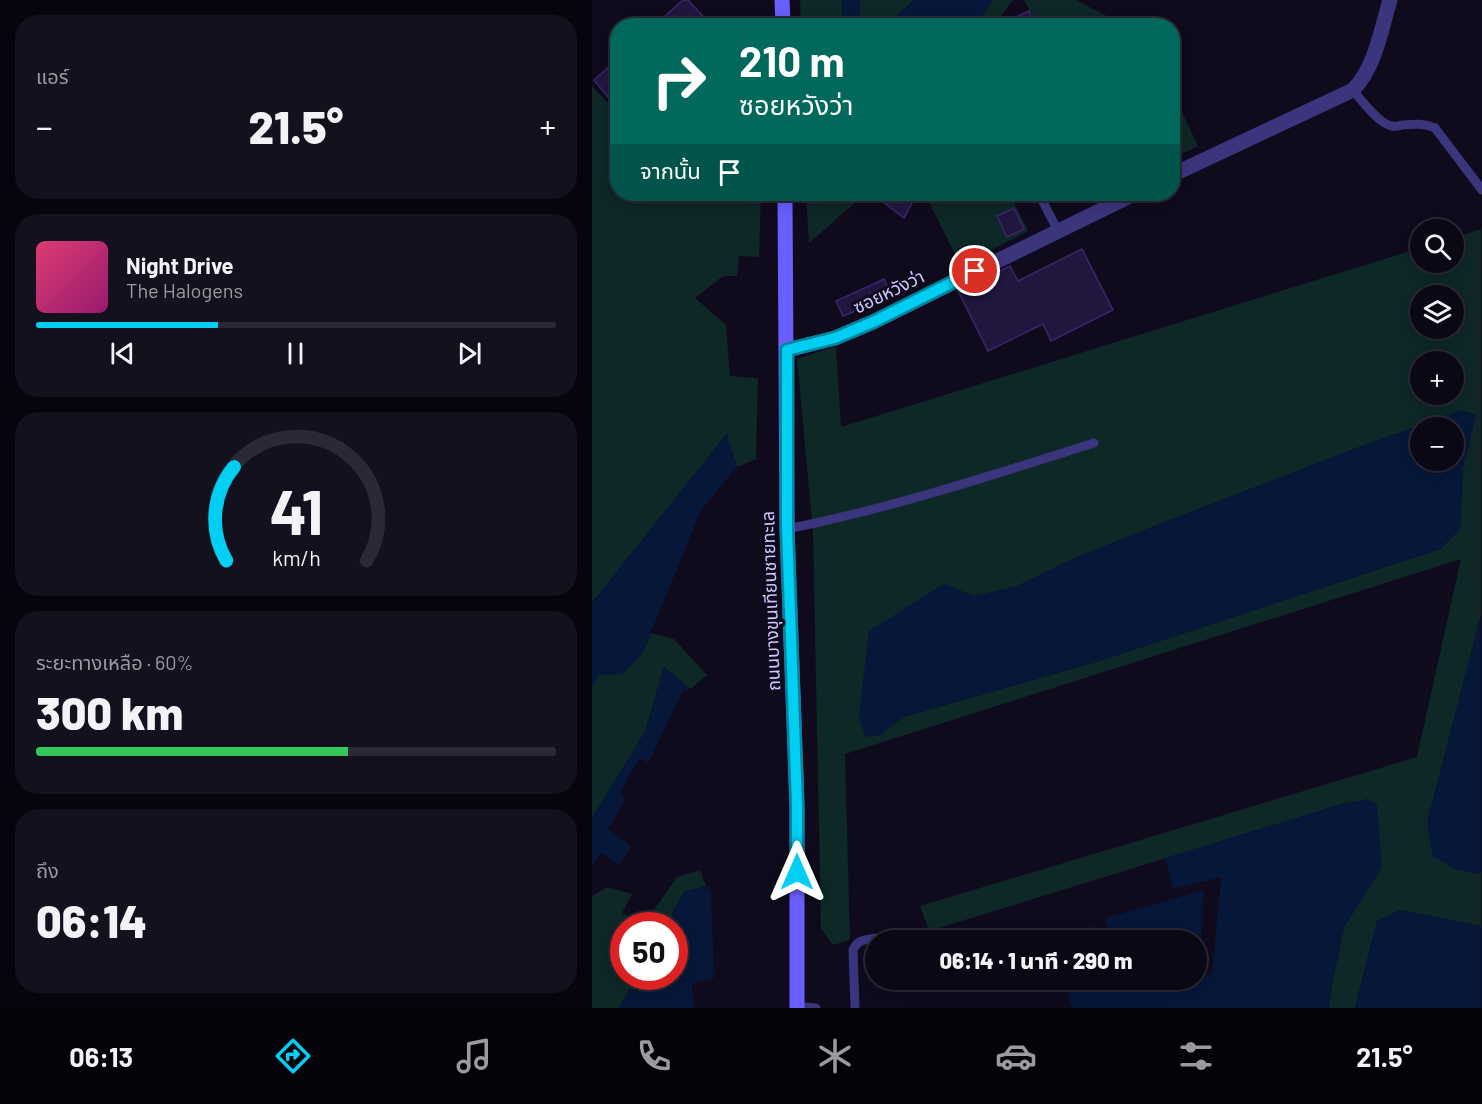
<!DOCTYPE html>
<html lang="th">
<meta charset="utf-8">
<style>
:root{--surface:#0b0816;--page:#14111f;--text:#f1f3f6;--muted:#9a9aa1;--line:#2b2935;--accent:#00cef2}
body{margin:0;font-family:Barlow,"Noto Sans Thai",sans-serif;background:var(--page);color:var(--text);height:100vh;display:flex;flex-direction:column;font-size:22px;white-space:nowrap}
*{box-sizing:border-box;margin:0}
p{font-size:20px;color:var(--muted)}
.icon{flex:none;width:33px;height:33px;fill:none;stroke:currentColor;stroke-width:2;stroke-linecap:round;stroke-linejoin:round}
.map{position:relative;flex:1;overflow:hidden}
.drawer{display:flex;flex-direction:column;gap:15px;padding:15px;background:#06040c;width:592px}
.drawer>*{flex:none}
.hud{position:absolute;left:18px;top:18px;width:570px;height:183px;border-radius:24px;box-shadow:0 3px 15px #0003,0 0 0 2px var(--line);background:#00695c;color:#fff;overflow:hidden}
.buttons{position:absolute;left:818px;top:219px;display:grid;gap:12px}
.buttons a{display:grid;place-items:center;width:54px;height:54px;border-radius:50%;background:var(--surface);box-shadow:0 3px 15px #0003,0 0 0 2px var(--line);font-size:30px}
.speed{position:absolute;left:18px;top:912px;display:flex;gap:12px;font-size:30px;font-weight:700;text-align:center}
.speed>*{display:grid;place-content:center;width:78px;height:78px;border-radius:50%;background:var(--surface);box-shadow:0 3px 15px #0003,0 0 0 2px var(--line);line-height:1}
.speed .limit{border:9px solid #d22;background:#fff;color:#111}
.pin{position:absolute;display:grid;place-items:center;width:51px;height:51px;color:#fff;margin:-26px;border:3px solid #fff;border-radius:50%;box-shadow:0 2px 6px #0007}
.me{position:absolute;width:66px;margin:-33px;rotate:0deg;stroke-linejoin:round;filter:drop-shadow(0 0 4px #0008)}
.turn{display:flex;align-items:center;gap:21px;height:126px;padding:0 30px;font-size:27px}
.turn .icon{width:78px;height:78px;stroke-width:2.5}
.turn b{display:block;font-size:42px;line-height:51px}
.then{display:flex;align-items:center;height:57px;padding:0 30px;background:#0003;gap:12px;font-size:22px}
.big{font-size:45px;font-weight:800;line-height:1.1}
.drawer .tile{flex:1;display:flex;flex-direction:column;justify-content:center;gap:9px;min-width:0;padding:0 21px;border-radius:24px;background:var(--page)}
.drawer .dial{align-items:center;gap:0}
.dial svg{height:156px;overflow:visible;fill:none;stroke:var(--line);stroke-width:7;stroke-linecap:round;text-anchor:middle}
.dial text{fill:var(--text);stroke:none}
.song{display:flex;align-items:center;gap:18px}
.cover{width:72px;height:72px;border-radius:9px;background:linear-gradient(135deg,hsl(340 70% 55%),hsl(320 70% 35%))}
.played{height:6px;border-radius:3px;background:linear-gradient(90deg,var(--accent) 35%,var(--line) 35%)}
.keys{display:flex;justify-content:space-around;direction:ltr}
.heat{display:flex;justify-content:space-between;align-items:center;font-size:33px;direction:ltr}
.charge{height:9px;border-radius:4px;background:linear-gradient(90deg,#34c759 60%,var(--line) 0)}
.trip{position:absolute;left:273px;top:930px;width:342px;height:60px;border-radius:30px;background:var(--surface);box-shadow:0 3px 15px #0003,0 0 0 2px var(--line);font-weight:800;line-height:60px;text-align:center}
.tabs{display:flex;height:96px;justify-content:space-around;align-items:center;background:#040309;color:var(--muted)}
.tabs .icon{width:42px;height:42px}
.tabs .selected{color:var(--accent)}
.tabs b{font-size:27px;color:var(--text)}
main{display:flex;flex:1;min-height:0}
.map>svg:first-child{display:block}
.green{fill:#0e2727;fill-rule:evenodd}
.water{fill:#071739;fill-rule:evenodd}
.building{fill:#21173e;stroke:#38286b;stroke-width:1.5}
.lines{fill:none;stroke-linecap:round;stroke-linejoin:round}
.lane{stroke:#3b357d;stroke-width:9}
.street{stroke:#3b357d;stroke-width:15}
.secondary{stroke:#695eff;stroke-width:15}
.route-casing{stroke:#00869d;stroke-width:15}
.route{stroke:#00cef2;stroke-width:10}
.labels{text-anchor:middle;stroke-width:6;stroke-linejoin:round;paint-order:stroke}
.street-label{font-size:18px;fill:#d0c7ff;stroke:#0f0b1d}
</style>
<main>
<section class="drawer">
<div class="tile"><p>แอร์</p>
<div class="heat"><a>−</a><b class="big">21.5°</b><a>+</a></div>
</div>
<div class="tile">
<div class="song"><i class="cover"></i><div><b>Night Drive</b><p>The Halogens</p></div></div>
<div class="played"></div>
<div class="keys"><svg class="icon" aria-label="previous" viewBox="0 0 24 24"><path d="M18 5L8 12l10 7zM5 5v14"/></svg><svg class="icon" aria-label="pause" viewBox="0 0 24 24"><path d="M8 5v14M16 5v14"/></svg><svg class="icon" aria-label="next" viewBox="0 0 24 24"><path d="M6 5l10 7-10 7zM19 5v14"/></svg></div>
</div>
<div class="tile dial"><svg viewBox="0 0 100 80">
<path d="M14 69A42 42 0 1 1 86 69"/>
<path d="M14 69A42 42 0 0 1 18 21" stroke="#00cef2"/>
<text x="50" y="56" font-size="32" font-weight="700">41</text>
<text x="50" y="72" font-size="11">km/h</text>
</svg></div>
<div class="tile"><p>ระยะทางเหลือ · 60%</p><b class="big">300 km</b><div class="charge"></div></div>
<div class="tile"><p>ถึง</p><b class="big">06:14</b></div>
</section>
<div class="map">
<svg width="890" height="1008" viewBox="0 0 890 1008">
<rect width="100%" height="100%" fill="#0f0b1d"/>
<path class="green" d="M 208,0 L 250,0 L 251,25 L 209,25 Z
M 268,0 L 322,0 L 301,20 L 267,23 Z
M 401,0 L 421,0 L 402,25 L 383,26 Z
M 432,0 L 484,0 L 532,25 L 445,25 Z
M 0,86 L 25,112 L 26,194 L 169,194 L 167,257 L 147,256 L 145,276 L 131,276 L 103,298 L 134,325 L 138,376 L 166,378 L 164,459 L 145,467 L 134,435 L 0,603 Z
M 581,93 L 606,146 L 581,158 L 580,158 Z
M 214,194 L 273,194 L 217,243 Z
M 333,194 L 418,194 L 436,231 L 369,266 Z
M 889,229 L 889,615 L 835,823 L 863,869 L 889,874 L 889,926 L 808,910 L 785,921 L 763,1008 L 737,1008 L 739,989 L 752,927 L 790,867 L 777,799 L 750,804 L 337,931 L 328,906 L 825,757 L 869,559 L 253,754 L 258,940 L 241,945 L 229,928 L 221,532 L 205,359 L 244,346 L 249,427 L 828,248 L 828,262 L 861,262 L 861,238 ZM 828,296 L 861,296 L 861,328 L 828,328 ZM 828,362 L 861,362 L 861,394 L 828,394 ZM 870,411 L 884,415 L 871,466 L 868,529 L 848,549 L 504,662 L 311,717 L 288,735 L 383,596 L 423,587 L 483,558 L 570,523 L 770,446 Z
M 59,633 L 82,639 L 115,675 L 98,689 L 72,667 L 53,732 L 0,818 L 0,687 L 6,675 L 50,654 Z
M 108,870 L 114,886 L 92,892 L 74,925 L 32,926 L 32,976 L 45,977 L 27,1008 L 0,1008 L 0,896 L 15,887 L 40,894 L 30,913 L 51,925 L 85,877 Z"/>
<path class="water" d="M 250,0 L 268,0 L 268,23 L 301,20 L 322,0 L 401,0 L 383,26 L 251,25 Z
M 870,410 L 884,415 L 871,466 L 868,529 L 848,549 L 504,662 L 312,717 L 288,735 L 273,737 L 267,715 L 277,631 L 352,584 L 383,596 L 423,587 L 483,558 L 570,523 L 770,446 ZM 828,428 L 861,428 L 861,460 L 828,460 Z
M 135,434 L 145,467 L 109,510 L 50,654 L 31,674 L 6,675 L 0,687 L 0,603 Z
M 889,615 L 889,874 L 863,869 L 841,856 L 835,823 Z
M 72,667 L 98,689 L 91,691 L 56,763 L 48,758 L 28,792 L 34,799 L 16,829 L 39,846 L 27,865 L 9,853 L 0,866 L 0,818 L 53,732 Z
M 777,799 L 785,805 L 790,867 L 752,927 L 739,989 L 737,1008 L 480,1008 L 472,980 L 604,980 L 605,974 L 620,975 L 629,877 L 581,889 L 573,858 L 750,804 Z
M 114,886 L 119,891 L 122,978 L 100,984 L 102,1008 L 27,1008 L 45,977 L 82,976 L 82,926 L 74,925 L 92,892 Z
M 612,890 L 608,954 L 605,954 L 604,940 L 511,940 L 519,937 L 513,918 Z
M 808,910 L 889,926 L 889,1008 L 763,1008 L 785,921 Z
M 501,926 L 505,940 L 460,940 Z"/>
<path class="building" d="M 91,0 L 96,0 L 120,26 L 62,26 Z
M 437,11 L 443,26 L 405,26 Z
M 26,59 L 26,90 L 16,97 L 2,80 Z
M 281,194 L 325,194 L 312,218 Z
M 422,208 L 432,229 L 415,237 L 405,216 Z
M 490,249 L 521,310 L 459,341 L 451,324 L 396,351 L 366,291 L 418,266 L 426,281 Z
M 292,279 L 300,296 L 251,316 L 244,301 Z"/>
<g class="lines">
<path class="lane" d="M 761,90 C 769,100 788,125 800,126 C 803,127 806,126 810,125 C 822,124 831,123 843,128 L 890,190
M 450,200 L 466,231
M 195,529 C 300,508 401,475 502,443
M 203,1006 L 224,1008
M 263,1008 L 261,950 C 266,939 273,940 285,938"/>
<path class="street" d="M 580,175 L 761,90 C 783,68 789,30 798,0
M 195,350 L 243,338 L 281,322 L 542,194"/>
<path class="secondary" d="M 190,0 L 191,26
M 193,194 L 195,529 L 205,805 L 205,1008"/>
</g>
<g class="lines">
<g class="route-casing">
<path id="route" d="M 205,872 L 205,805 L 195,529 L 195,350 L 243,338 L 281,322 L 383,271"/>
</g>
<use href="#route" class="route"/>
</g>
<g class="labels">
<g class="street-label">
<text transform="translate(297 292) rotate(-26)" y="6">ซอยหวังว่า</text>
<text transform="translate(179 601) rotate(-92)" y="6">ถนนบางขุนเทียนชายทะเล</text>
</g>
</g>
</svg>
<div class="buttons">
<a><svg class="icon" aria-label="search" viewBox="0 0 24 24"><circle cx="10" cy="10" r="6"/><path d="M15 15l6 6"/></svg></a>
<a><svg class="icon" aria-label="layers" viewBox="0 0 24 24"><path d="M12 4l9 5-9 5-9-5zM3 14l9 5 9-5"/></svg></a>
<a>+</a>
<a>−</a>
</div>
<div class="speed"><div class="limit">50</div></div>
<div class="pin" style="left:383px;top:271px;background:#d93025"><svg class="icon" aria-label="arrive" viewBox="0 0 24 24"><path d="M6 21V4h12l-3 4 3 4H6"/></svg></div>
<svg class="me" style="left:205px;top:872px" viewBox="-20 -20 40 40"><path d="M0-17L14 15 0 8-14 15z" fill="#00cef2" stroke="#fff" stroke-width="4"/></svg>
<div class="trip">06:14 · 1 นาที · 290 m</div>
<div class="hud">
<div class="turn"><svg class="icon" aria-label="right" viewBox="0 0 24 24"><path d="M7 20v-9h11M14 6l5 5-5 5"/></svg><div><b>210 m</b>ซอยหวังว่า</div></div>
<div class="then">จากนั้น<svg class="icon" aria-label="arrive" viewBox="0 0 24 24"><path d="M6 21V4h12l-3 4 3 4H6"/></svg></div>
</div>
</div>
</main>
<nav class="tabs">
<b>06:13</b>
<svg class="icon selected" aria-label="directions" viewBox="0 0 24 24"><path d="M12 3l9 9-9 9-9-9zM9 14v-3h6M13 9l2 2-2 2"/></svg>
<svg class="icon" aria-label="music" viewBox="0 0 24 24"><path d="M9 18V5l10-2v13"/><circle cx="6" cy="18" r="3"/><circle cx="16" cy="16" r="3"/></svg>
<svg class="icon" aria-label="phone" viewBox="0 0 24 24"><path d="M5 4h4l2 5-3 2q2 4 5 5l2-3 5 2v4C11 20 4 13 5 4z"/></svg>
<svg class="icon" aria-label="climate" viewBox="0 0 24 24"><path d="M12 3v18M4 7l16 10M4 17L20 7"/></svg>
<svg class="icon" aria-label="car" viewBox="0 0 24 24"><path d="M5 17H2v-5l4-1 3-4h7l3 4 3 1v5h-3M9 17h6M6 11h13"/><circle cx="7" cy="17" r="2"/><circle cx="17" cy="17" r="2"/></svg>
<svg class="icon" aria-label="filters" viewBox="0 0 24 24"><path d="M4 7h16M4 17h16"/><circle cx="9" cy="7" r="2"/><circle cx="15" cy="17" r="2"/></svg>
<b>21.5°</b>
</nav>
